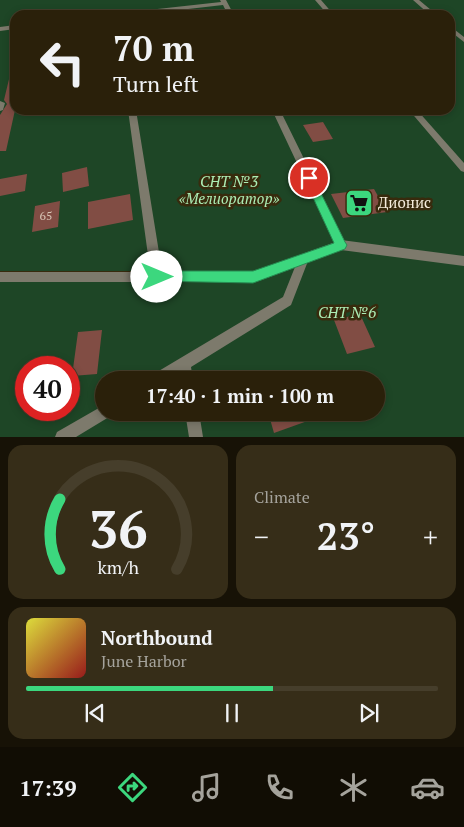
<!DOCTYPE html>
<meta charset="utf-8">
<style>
:root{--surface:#2a200a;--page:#362d18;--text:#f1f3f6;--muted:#a5a39c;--line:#463e2b;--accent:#3cd77e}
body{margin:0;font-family:"PT Serif",serif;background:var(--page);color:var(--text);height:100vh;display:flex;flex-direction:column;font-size:19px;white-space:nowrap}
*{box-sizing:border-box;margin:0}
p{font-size:16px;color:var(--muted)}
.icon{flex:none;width:28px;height:28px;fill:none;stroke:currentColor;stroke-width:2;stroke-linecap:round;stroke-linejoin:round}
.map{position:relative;height:437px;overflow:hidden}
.details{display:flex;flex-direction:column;gap:8px;padding:8px;background:#171206;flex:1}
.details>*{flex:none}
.guide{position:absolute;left:10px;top:10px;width:445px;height:105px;border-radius:15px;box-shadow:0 2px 8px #0003,0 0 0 1px var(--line);background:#2a200a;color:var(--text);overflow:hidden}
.speed{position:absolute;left:15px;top:356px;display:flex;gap:10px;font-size:25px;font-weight:700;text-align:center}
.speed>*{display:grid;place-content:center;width:65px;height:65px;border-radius:50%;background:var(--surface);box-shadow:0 2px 8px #0003,0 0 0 1px var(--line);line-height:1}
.speed .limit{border:8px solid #d22;background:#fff;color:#111}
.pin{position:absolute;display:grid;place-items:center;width:42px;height:42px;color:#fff;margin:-21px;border:2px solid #fff;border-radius:50%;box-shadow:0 1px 5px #0007}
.me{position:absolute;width:55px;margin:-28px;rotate:90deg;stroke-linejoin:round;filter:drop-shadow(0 0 4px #0008)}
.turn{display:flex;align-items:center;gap:18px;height:105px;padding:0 20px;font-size:22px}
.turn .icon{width:65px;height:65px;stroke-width:2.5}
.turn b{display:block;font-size:35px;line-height:42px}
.big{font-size:38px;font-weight:800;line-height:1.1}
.details .card{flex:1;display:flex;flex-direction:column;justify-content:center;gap:8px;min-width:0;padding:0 18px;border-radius:15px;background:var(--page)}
.details .dial{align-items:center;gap:0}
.dial svg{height:130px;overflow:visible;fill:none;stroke:var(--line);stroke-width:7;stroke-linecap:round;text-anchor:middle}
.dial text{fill:var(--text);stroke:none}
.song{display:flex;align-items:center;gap:15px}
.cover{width:60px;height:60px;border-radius:8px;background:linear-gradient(135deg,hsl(60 70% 55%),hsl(0 70% 35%))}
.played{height:5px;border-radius:2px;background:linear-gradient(90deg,var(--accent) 60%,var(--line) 60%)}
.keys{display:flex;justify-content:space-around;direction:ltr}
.heat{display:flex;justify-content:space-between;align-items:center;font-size:28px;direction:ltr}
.details .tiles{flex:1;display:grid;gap:8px;grid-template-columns:1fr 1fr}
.card:last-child{grid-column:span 2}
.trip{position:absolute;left:95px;top:371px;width:290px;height:50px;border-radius:25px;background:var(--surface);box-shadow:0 2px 8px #0003,0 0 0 1px var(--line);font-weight:800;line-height:50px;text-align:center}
.tab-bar{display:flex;height:80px;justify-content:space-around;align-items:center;background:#110d04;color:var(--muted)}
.tab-bar .icon{width:35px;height:35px}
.tab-bar .on{color:var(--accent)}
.tab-bar b{font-size:22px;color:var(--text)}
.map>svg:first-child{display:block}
.green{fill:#1e4626;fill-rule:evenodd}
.building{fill:#814d44}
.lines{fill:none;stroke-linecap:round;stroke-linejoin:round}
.service{fill:#7d7a6c;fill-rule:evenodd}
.tertiary{fill:#7d7a6c;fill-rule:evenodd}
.route{fill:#3cd77e;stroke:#278c52}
.labels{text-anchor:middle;stroke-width:5;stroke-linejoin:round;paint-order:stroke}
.number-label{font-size:12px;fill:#d8c5b6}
.park-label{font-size:15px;font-style:italic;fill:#aceeb5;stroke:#382b0d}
.poi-label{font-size:15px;fill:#f5eddc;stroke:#382b0d;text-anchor:start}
</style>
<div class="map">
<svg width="464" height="437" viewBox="0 0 464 437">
<rect width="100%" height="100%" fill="#382b0d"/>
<path class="green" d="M 0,0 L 464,0 L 464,437 L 0,437 L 0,276 L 216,271 L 0,271 ZM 15,15 L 450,15 L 450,110 L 15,110 ZM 26,368 L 69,368 L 69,410 L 26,410 ZM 104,380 L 376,380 L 376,412 L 104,412 Z"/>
<path class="building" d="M 10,75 L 15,76 L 15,110 L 6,151 L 0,151 L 0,115 L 7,104 L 4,100 Z
M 323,122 L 333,139 L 313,142 L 303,125 Z
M 87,167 L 89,186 L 63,192 L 62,173 Z
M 27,174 L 25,191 L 0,196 L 0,179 Z
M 374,189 L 387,212 L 343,218 L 331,194 Z
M 130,194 L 133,220 L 88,229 L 88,202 Z
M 60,201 L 58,227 L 32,232 L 35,206 Z
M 360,314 L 375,347 L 347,354 L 334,320 Z
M 102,330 L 97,374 L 72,376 L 78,332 Z
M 268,412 L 326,412 L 327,414 L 274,433 Z"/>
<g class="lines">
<path class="service" d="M 220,0 L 226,0 L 234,15 L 228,15 L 223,5 L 136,15 L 118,15 L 121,13 L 221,2 Z
M 315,0 L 321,0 L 334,15 L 328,15 Z
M 413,0 L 419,0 L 437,15 L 430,15 Z
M 15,25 L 15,29 L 0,31 L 0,27 Z
M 450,26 L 464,37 L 464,42 L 450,31 Z
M 0,101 L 5,103 L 3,110 L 0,111 Z
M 128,110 L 136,110 L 163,277 L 161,281 L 157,282 L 153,281 L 151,277 Z
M 272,110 L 280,110 L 345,242 L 346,245 L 345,248 L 341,250 L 337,248 Z
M 409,110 L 417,110 L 464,163 L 464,172 L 461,171 Z
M 303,256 L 307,257 L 308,261 L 291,305 L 191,367 L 193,380 L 179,380 L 179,374 L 169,380 L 150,380 L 152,375 L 283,297 L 299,257 Z
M 104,405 L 104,412 L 111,412 L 109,417 L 76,437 L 55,437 L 57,432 Z
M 185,412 L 199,412 L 203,437 L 189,437 Z"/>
<path class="tertiary" d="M 341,240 L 464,256 L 464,266 L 341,250 L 253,282 L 0,282 L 0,272 L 253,272 Z"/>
</g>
<path class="route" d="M 309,174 L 312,175 L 345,242 L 347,245 L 345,249 L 253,283 L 153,281 L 151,277 L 153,273 L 157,271 L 253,271 L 334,243 L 304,178 Z"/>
<defs>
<g id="supermarket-square" transform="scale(1.4375)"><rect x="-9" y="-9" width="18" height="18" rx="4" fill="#3cd77e" stroke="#382b0d"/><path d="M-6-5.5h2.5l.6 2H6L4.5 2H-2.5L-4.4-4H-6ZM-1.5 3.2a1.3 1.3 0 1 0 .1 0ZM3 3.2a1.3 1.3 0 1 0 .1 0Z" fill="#111"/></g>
</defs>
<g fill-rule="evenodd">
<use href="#supermarket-square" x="359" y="203"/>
</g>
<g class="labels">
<g class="number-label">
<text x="46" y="220">65</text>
</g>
<g class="park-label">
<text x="229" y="187">СНТ №3<tspan x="229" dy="17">«Мелиоратор»</tspan></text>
<text x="347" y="318">СНТ №6</text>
</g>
<g class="poi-label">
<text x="378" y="208">Дионис</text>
</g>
</g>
</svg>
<div class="speed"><div class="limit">40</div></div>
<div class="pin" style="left:309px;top:178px;background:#d93025"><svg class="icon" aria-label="arrive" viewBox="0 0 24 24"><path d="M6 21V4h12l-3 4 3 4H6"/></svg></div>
<svg class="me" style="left:157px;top:277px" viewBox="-20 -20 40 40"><circle r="19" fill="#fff"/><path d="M0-13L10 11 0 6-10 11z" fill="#3cd77e"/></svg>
<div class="trip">17:40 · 1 min · 100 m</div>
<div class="guide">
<div class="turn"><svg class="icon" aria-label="left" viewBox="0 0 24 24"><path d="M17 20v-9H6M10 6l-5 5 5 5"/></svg><div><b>70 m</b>Turn left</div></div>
</div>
</div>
<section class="details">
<div class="tiles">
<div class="card dial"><svg viewBox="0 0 100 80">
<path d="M14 69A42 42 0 1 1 86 69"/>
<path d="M14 69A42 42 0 0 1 14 26" stroke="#3cd77e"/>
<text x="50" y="56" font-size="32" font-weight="700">36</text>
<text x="50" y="72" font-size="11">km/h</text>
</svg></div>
<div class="card"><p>Climate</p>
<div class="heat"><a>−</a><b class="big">23°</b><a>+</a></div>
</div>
<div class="card">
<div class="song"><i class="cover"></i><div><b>Northbound</b><p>June Harbor</p></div></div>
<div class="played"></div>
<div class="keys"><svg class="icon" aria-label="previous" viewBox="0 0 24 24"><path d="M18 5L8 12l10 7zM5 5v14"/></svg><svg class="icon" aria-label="pause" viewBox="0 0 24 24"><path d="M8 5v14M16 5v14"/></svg><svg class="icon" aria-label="next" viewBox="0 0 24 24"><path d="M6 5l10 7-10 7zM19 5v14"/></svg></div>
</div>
</div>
</section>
<nav class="tab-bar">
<b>17:39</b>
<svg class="icon on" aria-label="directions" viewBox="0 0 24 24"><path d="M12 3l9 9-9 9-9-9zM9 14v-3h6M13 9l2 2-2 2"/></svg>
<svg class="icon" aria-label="music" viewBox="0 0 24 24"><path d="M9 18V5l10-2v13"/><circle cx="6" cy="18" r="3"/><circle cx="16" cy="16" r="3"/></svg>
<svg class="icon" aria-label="phone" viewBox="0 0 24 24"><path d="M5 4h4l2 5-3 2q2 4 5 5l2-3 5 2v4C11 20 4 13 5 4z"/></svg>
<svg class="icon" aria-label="climate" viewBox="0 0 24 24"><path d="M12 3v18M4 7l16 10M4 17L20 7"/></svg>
<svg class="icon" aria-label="car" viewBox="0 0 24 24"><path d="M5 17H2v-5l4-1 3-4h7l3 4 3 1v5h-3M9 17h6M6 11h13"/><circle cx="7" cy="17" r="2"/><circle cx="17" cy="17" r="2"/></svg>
</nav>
